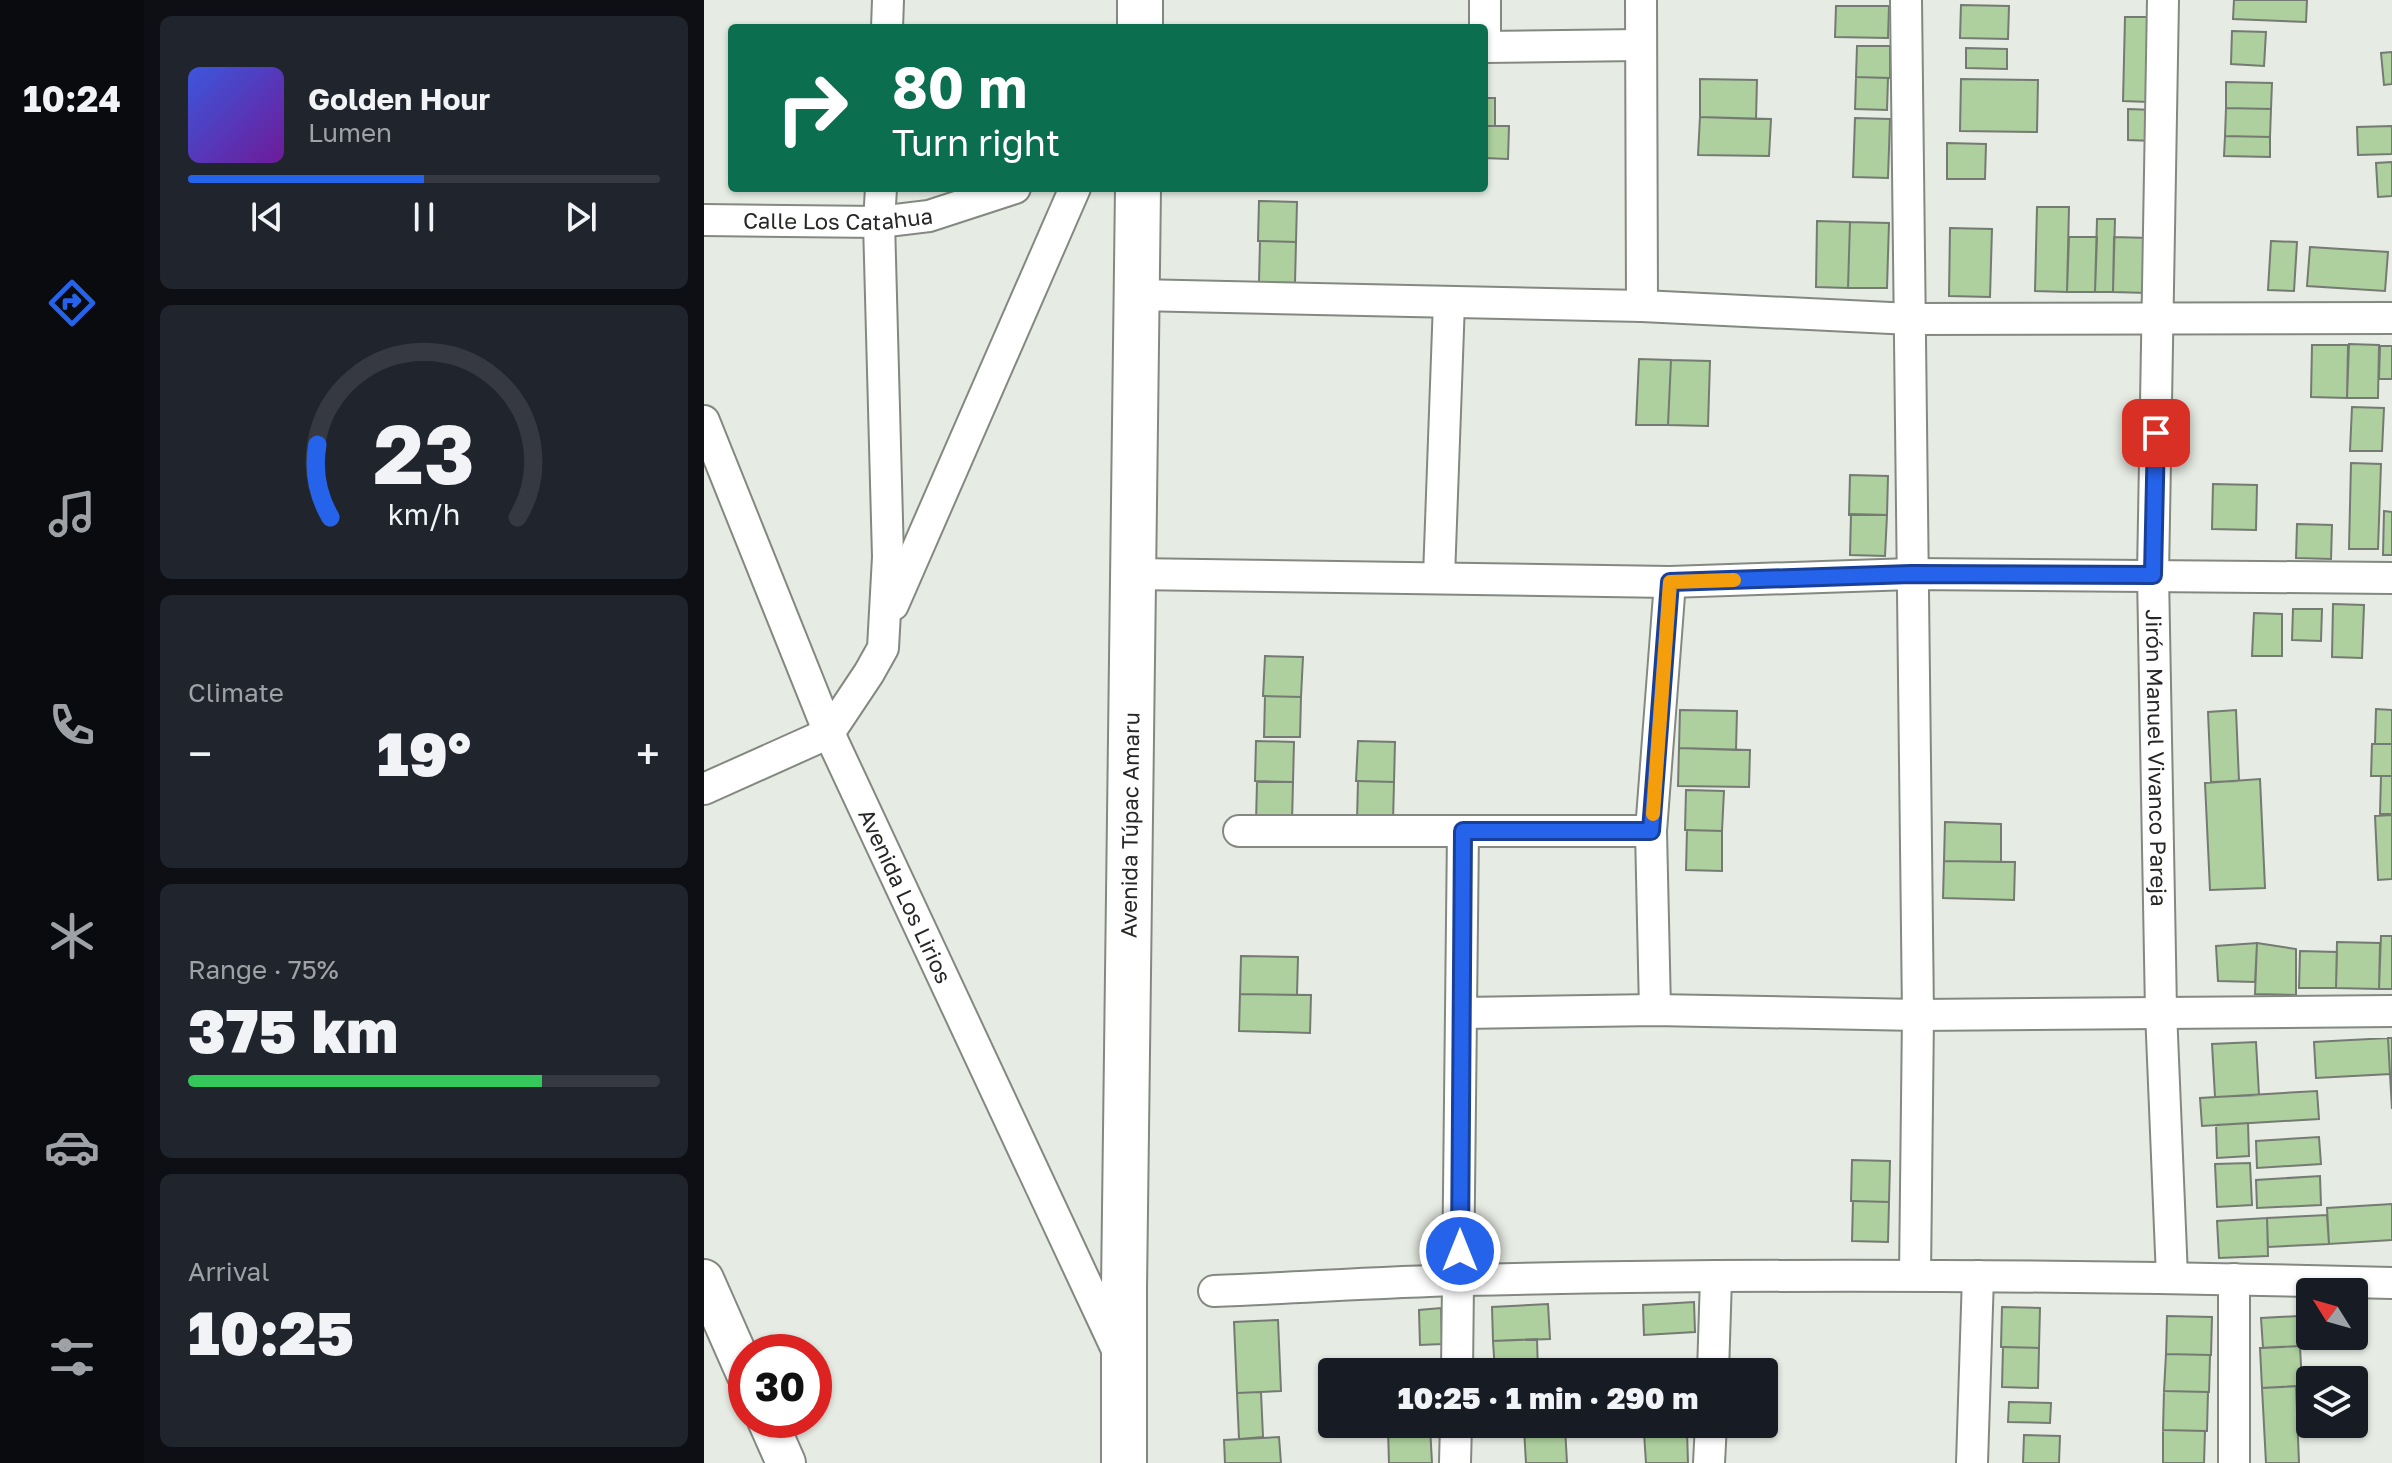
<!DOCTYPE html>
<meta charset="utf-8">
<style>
:root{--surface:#171b24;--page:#20242c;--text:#f1f3f6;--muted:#9ea1a6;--line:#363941;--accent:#2563eb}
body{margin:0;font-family:"Golos Text",sans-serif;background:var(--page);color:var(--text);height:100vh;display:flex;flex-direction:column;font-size:30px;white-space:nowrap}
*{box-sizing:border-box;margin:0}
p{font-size:26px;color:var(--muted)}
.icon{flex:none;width:44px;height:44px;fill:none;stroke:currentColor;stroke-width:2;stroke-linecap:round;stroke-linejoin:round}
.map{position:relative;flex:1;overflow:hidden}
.drawer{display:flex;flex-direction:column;gap:16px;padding:16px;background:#0d0f14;width:560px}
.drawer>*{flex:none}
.guide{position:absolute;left:24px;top:24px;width:760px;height:168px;border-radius:8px;box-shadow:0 2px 6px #0004;background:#0b6e4f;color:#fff;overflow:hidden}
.needle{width:52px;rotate:307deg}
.controls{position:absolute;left:1592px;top:1278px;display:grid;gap:16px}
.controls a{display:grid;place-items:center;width:72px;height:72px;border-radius:8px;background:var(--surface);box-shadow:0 2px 6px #0004;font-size:40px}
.speed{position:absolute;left:24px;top:1334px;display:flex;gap:16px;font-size:40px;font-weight:700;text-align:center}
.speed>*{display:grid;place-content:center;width:104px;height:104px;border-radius:50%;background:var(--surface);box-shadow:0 2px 6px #0004;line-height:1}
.speed .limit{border:12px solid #d22;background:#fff;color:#111}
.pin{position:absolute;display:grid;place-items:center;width:68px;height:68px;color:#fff;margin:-34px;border-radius:16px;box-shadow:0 4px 12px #0006}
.me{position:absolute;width:88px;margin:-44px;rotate:0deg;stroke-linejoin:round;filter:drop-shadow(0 0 6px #0008)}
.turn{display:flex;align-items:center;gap:28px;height:168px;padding:0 32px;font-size:36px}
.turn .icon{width:104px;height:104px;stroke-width:2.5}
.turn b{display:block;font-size:56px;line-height:68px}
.big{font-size:60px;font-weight:800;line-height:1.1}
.drawer .widget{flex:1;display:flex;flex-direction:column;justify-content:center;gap:12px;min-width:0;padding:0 28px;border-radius:12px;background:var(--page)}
.drawer .dial{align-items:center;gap:0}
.dial svg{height:208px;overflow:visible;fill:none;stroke:var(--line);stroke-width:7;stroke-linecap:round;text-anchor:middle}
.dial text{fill:var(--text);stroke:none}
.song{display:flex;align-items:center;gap:24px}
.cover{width:96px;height:96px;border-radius:12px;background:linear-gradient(135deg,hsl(230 70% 55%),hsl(280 70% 35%))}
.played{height:8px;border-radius:4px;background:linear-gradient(90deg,var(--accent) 50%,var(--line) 50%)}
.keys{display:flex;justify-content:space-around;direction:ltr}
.heat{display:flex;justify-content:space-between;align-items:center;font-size:44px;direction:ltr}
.charge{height:12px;border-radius:6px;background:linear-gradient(90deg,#34c759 75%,var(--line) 0)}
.trip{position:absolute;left:614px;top:1358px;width:460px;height:80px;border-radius:8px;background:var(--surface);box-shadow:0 2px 6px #0004;font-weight:800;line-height:80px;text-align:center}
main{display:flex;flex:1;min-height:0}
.menu{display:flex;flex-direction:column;width:144px;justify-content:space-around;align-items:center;background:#090b0e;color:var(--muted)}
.menu .icon{width:56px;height:56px}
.menu .current{color:var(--accent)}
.menu b{font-size:36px;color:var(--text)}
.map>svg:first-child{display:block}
.building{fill:#add09e;stroke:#757a73;stroke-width:2}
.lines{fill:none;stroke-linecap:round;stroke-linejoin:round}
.minor-casing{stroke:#838981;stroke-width:34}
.tertiary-casing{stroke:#838981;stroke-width:42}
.primary-casing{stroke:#838981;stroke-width:48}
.minor{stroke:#fff;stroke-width:30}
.tertiary{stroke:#fff;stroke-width:38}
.primary{stroke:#fff;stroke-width:44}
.route-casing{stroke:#184099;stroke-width:20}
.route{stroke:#2563eb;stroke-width:14}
.slow{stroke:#f59e0b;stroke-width:14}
.labels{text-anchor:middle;stroke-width:7;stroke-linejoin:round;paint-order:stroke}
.street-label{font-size:22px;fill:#262825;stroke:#fff}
</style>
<main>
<nav class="menu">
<b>10:24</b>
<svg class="icon current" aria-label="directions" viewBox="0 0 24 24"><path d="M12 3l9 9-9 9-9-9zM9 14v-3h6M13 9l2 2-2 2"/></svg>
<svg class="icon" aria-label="music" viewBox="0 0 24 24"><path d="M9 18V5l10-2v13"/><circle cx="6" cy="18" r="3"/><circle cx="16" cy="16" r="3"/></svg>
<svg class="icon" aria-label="phone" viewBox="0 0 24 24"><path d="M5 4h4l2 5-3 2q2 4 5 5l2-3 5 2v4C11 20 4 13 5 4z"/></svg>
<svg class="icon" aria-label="climate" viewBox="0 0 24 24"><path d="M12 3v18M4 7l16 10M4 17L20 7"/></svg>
<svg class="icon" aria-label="car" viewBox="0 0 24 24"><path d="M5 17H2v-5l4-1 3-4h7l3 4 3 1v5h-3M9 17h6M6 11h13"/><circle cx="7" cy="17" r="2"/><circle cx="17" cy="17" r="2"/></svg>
<svg class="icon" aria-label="filters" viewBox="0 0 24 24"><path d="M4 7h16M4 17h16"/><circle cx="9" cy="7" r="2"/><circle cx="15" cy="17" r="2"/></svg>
</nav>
<section class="drawer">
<div class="widget">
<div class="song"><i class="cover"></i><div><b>Golden Hour</b><p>Lumen</p></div></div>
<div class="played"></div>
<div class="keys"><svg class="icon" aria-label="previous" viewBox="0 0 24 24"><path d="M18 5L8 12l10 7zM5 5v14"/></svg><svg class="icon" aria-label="pause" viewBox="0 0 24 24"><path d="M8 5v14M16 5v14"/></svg><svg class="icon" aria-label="next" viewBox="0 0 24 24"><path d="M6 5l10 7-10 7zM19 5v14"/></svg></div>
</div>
<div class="widget dial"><svg viewBox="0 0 100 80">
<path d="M14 69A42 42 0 1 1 86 69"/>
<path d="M14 69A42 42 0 0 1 9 41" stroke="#2563eb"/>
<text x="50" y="56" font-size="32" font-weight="700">23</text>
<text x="50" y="72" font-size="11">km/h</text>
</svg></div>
<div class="widget"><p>Climate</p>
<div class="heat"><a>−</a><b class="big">19°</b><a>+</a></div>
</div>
<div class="widget"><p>Range · 75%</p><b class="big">375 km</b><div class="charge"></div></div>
<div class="widget"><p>Arrival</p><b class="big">10:25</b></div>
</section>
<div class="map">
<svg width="1688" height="1463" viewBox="0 0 1688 1463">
<rect width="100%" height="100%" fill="#e6ebe3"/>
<path class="building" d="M 1530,0 L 1603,0 L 1602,22 L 1529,19 Z
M 1257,5 L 1305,6 L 1304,39 L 1256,38 Z
M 1132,6 L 1185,6 L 1184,38 L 1131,37 Z
M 1421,17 L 1446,17 L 1444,102 L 1419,101 Z
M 1528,31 L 1562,32 L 1560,66 L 1527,64 Z
M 1153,46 L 1186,46 L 1186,78 L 1152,77 Z
M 1262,48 L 1303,49 L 1303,69 L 1262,68 Z
M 1688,52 L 1688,84 L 1680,85 L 1677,53 Z
M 1152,77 L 1184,78 L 1183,110 L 1151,109 Z
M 996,79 L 1053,80 L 1052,119 L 996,117 Z
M 1257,79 L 1334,80 L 1333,132 L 1256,131 Z
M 1522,82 L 1568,83 L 1567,109 L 1522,108 Z
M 780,98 L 791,98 L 791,126 L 780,126 Z
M 1522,108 L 1567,109 L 1566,137 L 1521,136 Z
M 1424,109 L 1450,110 L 1449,141 L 1424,140 Z
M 996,117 L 1067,119 L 1065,156 L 994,155 Z
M 1151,118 L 1186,119 L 1184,178 L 1149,177 Z
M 780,126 L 805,126 L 804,159 L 780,158 Z
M 1688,126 L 1688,154 L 1654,155 L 1653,127 Z
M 1521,136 L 1566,137 L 1566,157 L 1520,156 Z
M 1243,143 L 1282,144 L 1281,179 L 1243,179 Z
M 1688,162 L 1688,196 L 1674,197 L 1672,163 Z
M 555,201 L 593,202 L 592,242 L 554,241 Z
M 1333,207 L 1365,207 L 1363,292 L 1331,291 Z
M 1393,219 L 1411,219 L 1409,292 L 1391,292 Z
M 1113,221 L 1146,222 L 1144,288 L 1112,287 Z
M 1146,222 L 1185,223 L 1183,288 L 1144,288 Z
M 1246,228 L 1288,229 L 1286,297 L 1245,296 Z
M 1365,237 L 1393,237 L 1391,292 L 1363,292 Z
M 1410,237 L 1445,238 L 1443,293 L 1409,292 Z
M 556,241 L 592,242 L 591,283 L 555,282 Z
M 1567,241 L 1593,242 L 1590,291 L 1564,290 Z
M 1606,247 L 1684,252 L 1681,291 L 1603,286 Z
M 1645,344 L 1675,345 L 1674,398 L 1643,398 Z
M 1608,345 L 1644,345 L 1643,398 L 1607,397 Z
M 1676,346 L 1688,346 L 1688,379 L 1675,379 Z
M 935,359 L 967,360 L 964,425 L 932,425 Z
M 967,360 L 1006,361 L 1004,426 L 964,425 Z
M 1648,407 L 1680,408 L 1678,451 L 1646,451 Z
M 1647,463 L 1677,464 L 1674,549 L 1645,549 Z
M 1146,475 L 1184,476 L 1183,515 L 1145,515 Z
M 1509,484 L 1553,485 L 1552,530 L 1508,529 Z
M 1680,511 L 1688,512 L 1688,555 L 1679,555 Z
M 1147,514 L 1183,515 L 1181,556 L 1146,555 Z
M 1593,524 L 1628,525 L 1627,559 L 1592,558 Z
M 1629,604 L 1660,605 L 1658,658 L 1628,657 Z
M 1589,609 L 1618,609 L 1617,641 L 1588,640 Z
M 1550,613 L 1578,614 L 1578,656 L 1548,656 Z
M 561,656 L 599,657 L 597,697 L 559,696 Z
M 561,696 L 597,697 L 596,737 L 560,737 Z
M 1672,709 L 1688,710 L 1688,744 L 1671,744 Z
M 976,710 L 1033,711 L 1032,750 L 975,748 Z
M 1532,710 L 1535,781 L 1507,782 L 1504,712 Z
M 552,741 L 590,742 L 589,782 L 551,781 Z
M 654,741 L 691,742 L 690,782 L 652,781 Z
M 1668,744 L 1688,744 L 1688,776 L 1667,776 Z
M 975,748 L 1046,750 L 1045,787 L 974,786 Z
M 1677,776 L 1688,776 L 1688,814 L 1676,814 Z
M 1556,779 L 1561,888 L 1506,890 L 1501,783 Z
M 654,781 L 690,782 L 689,822 L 653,821 Z
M 553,782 L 589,782 L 588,823 L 552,822 Z
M 982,790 L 1020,791 L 1018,831 L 981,830 Z
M 1688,815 L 1688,879 L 1674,880 L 1671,816 Z
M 1241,822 L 1297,824 L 1297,862 L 1240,861 Z
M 983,830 L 1018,831 L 1018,871 L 982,870 Z
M 1240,861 L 1311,862 L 1310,900 L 1239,898 Z
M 1677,936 L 1688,936 L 1688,989 L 1675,989 Z
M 1633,942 L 1676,943 L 1675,989 L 1632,988 Z
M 1553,943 L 1551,982 L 1514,981 L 1512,946 Z
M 1553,943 L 1592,949 L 1592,995 L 1551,994 Z
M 1596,951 L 1633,952 L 1632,988 L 1595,988 Z
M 537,956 L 594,957 L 593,995 L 536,994 Z
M 536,994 L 607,995 L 606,1033 L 535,1031 Z
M 1684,1038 L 1686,1074 L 1612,1078 L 1610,1042 Z
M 1684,1038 L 1688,1038 L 1688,1109 L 1686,1074 Z
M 1552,1042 L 1555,1095 L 1511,1097 L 1508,1044 Z
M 1613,1091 L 1615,1119 L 1498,1126 L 1496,1098 Z
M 1544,1123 L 1545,1156 L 1513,1158 L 1512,1125 Z
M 1615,1137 L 1617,1164 L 1553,1168 L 1552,1141 Z
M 1148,1160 L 1186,1161 L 1185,1202 L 1147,1201 Z
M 1546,1163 L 1548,1205 L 1513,1207 L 1511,1164 Z
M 1616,1176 L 1617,1205 L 1553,1208 L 1552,1180 Z
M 1149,1201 L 1185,1202 L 1184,1242 L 1148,1241 Z
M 1688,1204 L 1688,1240 L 1625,1244 L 1623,1208 Z
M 1623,1215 L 1625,1244 L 1564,1247 L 1563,1218 Z
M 1563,1218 L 1564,1256 L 1515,1258 L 1513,1221 Z
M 990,1302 L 991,1332 L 940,1335 L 939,1305 Z
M 844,1304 L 846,1339 L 789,1341 L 788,1307 Z
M 1298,1307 L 1336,1308 L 1335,1348 L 1297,1347 Z
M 737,1308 L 738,1344 L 716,1345 L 715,1310 Z
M 1463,1316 L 1508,1317 L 1507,1355 L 1462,1354 Z
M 1594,1316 L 1596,1346 L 1559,1348 L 1557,1318 Z
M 574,1320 L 577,1391 L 533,1393 L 530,1322 Z
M 833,1339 L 834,1372 L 791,1372 L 789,1341 Z
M 1596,1346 L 1598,1386 L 1558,1388 L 1556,1348 Z
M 1299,1347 L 1335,1348 L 1334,1388 L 1298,1387 Z
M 1462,1354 L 1506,1355 L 1505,1392 L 1460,1391 Z
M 1592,1386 L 1595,1463 L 1562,1463 L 1558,1388 Z
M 1460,1391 L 1504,1392 L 1503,1431 L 1459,1430 Z
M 557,1392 L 559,1437 L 535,1439 L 533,1393 Z
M 1305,1402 L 1347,1403 L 1346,1423 L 1304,1422 Z
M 940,1424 L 991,1424 L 992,1430 L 940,1433 Z
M 726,1427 L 728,1463 L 685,1463 L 684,1429 Z
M 861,1427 L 863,1463 L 822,1463 L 820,1429 Z
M 1459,1430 L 1501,1431 L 1500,1463 L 1459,1463 Z
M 983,1431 L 984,1463 L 942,1463 L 940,1433 Z
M 1320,1435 L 1356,1436 L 1355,1463 L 1319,1463 Z
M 575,1437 L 577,1463 L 521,1463 L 520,1440 Z"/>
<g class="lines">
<g class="minor-casing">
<g id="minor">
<path d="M 937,0 L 938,306"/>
<path d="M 1202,0 L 1214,1015 L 1211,1275"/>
<path id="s1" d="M 1459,0 L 1449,575 L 1457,1011 L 1468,1277"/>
<path d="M 183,28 L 184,0"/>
<path d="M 780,47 L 936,45"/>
<path d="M 781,47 L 781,0"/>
<path id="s2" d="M 0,220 L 175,222 L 225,216 L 311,188"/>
<path d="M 433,295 L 938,306 L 1207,319 L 1688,318"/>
<path id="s3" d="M 0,421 L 125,733 L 415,1354"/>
<path d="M 429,574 L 966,582 L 1207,574 L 1688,578"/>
<path d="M 735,577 L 745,302"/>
<path d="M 189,605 L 371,188"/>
<path d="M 0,789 L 125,733 L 165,673 L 179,648 L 184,557 L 175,222 L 177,188"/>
<path d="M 535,831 L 947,831"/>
<path d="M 951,1010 L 947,831 L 966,582"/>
<path d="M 758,1013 L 951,1010 L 1214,1015 L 1688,1011"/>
<path d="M 510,1291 C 592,1288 675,1282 757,1280 C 1067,1273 1378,1275 1688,1283"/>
<path d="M 753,1372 L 759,831"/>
<path d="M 1009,1372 L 1012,1278"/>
<path d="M 751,1463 L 752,1424"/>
<path d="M 1005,1463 L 1007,1424"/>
<path d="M 1268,1463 L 1274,1276"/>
<path d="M 1530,1463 L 1530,1279"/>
</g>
</g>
<g class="tertiary-casing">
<path id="tertiary" d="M 0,1279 L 42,1374
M 63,1420 L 82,1463"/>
</g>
<g class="primary-casing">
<g id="primary">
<path d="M 436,28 L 436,0"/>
<path id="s4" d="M 420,1463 L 420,1289 L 434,188"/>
</g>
</g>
<use href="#minor" class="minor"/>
<use href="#tertiary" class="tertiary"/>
<use href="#primary" class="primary"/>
</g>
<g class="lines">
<g class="route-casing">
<path id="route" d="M 756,1251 L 759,831 L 947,831 L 966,582 L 1207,574 L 1449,575 L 1452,433"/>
</g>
<use href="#route" class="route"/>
<path class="slow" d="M 949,814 L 966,582 L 1030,580"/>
</g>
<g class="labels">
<g class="street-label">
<text dy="8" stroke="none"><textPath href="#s2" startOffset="134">Calle Los Catahua</textPath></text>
<text dy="8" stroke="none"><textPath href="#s1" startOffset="758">Jirón Manuel Vivanco Pareja</textPath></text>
<text dy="8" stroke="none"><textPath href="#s4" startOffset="638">Avenida Túpac Amaru</textPath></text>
<text dy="8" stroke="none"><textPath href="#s3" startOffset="516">Avenida Los Lirios</textPath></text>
</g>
</g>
</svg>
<div class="controls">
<a><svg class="needle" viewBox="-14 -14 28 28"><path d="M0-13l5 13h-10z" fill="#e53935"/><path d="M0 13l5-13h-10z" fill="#9ea1a6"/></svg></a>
<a><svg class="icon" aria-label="layers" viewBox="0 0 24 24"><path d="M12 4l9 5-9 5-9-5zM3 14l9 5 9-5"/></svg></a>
</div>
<div class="speed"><div class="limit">30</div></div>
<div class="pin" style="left:1452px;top:433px;background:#d93025"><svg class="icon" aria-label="arrive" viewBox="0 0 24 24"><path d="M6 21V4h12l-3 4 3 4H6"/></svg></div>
<svg class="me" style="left:756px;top:1251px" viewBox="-20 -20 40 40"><circle r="17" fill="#2563eb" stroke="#fff" stroke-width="3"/><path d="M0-11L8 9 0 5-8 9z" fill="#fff"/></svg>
<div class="trip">10:25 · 1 min · 290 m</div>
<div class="guide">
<div class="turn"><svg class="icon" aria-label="right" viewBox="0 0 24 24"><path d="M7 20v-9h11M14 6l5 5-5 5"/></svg><div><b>80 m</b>Turn right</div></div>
</div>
</div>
</main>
